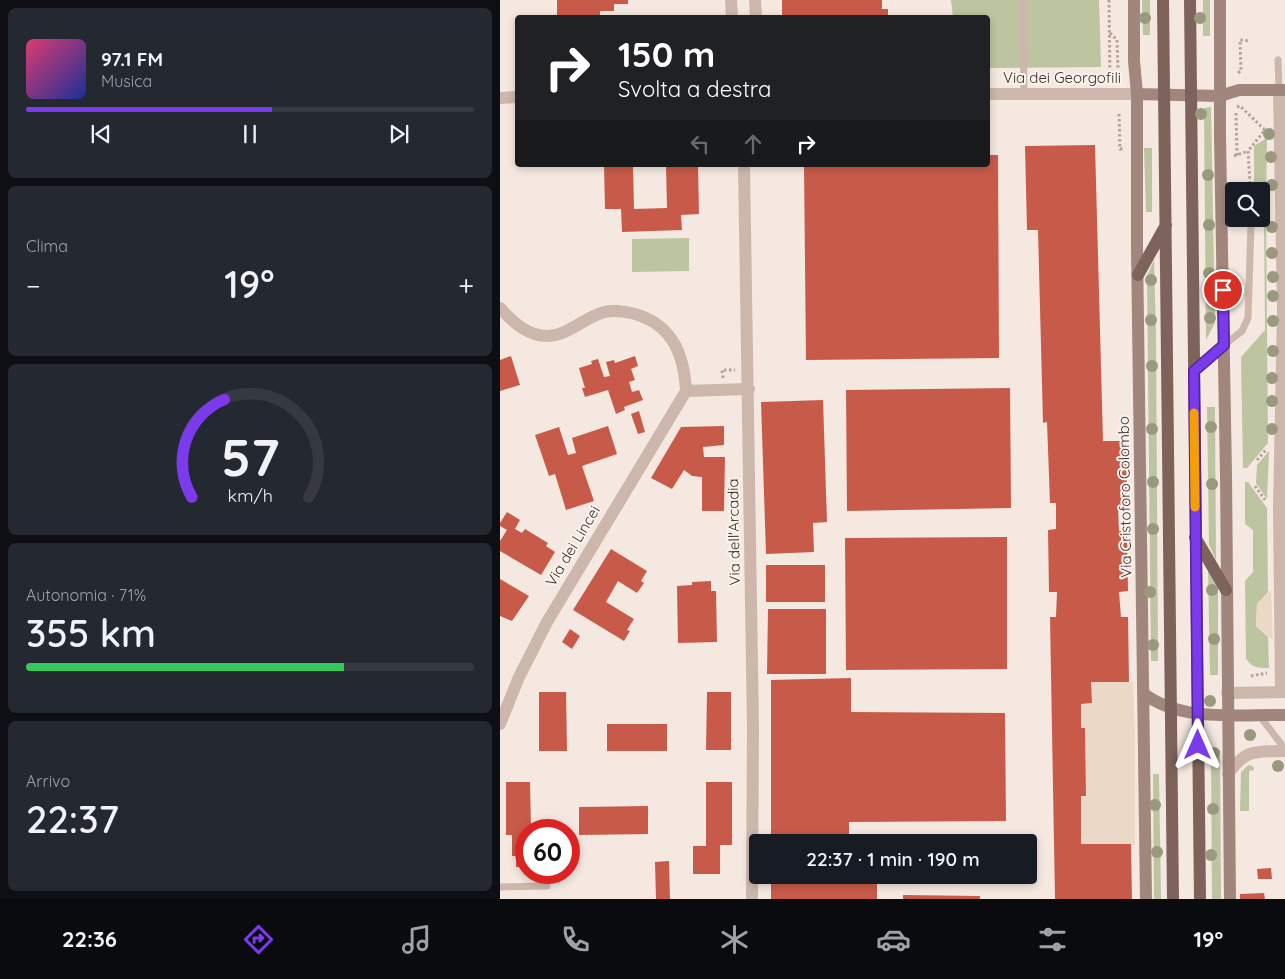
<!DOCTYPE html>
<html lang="it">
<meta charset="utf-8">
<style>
:root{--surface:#171b24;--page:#242831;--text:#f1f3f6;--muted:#9ea1a6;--line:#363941;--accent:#7c3aed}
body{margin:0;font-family:Quicksand,sans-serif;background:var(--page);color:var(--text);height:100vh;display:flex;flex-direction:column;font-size:19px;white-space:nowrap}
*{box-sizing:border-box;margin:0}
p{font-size:16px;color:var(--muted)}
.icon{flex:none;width:28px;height:28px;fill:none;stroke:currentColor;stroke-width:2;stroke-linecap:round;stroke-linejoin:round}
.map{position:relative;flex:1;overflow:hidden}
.panel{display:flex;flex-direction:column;gap:8px;padding:8px;background:#0d0f14;width:500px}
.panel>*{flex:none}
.banner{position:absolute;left:15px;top:15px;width:475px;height:152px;border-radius:5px;box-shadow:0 2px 8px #0003;background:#202124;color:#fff;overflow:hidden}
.fabs{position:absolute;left:725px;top:182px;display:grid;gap:10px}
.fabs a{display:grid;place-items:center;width:45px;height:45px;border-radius:5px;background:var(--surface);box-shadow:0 2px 8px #0003;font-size:25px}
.speed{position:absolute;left:15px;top:819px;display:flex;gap:10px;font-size:25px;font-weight:700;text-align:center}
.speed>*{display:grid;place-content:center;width:65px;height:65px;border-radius:50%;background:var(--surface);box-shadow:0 2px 8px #0003;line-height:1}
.speed .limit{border:8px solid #d22;background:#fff;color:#111}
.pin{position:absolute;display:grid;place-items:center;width:42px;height:42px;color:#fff;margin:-21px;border:2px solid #fff;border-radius:50%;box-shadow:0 1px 5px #0007}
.me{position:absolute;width:55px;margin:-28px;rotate:0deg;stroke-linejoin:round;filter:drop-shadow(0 0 4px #0008)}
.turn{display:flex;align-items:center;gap:18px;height:105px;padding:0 20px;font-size:22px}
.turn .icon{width:65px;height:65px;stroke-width:2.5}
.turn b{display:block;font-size:35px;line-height:42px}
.lanes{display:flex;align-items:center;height:48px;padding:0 20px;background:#0003;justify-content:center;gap:25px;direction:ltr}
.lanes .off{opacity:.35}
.big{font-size:38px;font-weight:600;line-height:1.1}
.panel .card{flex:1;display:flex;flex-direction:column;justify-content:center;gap:8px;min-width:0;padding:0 18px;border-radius:8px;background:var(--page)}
.panel .dial{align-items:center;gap:0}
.dial svg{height:130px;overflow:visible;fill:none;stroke:var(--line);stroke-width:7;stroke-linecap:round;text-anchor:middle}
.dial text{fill:var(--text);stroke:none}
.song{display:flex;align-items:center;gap:15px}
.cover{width:60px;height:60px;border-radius:8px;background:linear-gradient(135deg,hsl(340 70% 55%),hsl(230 70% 35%))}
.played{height:5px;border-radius:2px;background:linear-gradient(90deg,var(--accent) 55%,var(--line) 55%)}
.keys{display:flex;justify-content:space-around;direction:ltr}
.heat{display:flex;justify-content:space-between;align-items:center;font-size:28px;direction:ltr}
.charge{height:8px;border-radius:4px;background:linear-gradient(90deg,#34c759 71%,var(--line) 0)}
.trip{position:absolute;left:249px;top:834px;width:288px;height:50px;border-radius:5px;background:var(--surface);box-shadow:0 2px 8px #0003;font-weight:600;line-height:50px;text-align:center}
.tab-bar{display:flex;height:80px;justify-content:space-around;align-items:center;background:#090b0e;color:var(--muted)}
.tab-bar .icon{width:35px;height:35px}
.tab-bar .current{color:var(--accent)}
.tab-bar b{font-size:22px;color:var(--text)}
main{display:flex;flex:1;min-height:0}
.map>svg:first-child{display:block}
.green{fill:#bcc4a0}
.plaza{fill:#ecd8c7}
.building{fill:#c85a4a}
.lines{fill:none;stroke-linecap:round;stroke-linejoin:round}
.path{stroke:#b9a196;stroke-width:3;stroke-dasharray:2.5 2.5;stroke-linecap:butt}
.lane{stroke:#cdb7ac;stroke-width:7}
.street{stroke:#cdb7ac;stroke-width:12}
.secondary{stroke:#a1867d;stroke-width:12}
.primary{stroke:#7d635c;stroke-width:12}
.tree{fill:#99997e}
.route-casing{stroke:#51269a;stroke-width:12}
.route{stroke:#7c3aed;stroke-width:9}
.slow{stroke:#f59e0b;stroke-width:9}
.labels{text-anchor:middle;stroke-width:4;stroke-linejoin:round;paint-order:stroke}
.street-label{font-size:15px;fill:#3b2e2b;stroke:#fbf3ed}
</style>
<main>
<section class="panel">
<div class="card">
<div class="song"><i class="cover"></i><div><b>97.1 FM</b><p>Musica</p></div></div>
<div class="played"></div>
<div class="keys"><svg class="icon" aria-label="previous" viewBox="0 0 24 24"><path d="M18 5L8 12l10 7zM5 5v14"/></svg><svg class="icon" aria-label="pause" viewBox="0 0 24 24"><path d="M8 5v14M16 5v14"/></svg><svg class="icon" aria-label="next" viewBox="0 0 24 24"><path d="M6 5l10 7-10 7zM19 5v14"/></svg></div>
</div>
<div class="card"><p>Clima</p>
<div class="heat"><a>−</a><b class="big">19°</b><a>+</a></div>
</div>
<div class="card dial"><svg viewBox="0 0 100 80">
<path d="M14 69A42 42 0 1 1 86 69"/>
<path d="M14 69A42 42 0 0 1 34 9" stroke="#7c3aed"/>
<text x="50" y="56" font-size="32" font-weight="700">57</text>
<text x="50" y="72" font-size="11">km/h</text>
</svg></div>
<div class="card"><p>Autonomia · 71%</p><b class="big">355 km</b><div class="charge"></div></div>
<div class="card"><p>Arrivo</p><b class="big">22:37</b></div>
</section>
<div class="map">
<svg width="785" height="899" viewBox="0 0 785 899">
<rect width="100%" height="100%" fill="#f4e8e0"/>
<path class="green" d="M 451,0 L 599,0 L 601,67 L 488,68 L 488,18 L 453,17 Z
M 642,0 L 650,0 L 650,35 L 643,35 Z
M 703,0 L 710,0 L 710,36 L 703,36 Z
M 711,107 L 715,323 L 706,340 L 704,108 Z
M 767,138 L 766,198 L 754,183 L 754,146 Z
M 644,148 L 652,148 L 652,212 L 646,212 Z
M 761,203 L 766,209 L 768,443 L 747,468 L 743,468 L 741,357 L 765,330 L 764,219 L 761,215 Z
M 189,238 L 189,271 L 132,272 L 132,239 Z
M 654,260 L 656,332 L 658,661 L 651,661 L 647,276 Z
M 707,407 L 715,407 L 716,561 L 709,544 Z
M 769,451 L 767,499 L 756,483 L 757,465 Z
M 745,482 L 748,482 L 767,508 L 768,592 L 757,604 L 756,626 L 768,637 L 769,668 C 758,668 751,668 746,658 L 745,581 L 753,572 L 753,530 L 745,524 Z
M 708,569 L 718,585 L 718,675 L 710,675 Z
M 711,750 L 720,750 L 721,899 L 712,899 Z
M 748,765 L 753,766 L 754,770 L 749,771 L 749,811 L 740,811 L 741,772 Z
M 653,774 L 659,774 L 661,899 L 654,899 Z"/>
<path class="plaza" d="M 771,589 L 773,640 L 756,626 L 757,604 Z
M 591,682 L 633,682 L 635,738 L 635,845 L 581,844 L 581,796 L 586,796 L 585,728 L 581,728 L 581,704 L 592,703 Z"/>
<path class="building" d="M 57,0 L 128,0 L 128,4 L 114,4 L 114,11 L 100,11 L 100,18 L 57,18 Z
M 282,0 L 382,0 L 382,9 L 388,9 L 388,18 L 282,18 Z
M 595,145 L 603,441 L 626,441 L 627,506 L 618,507 L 619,531 L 627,531 L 628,591 L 619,592 L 621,617 L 628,617 L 629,682 L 591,682 L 592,703 L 581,704 L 581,728 L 585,728 L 586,796 L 581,796 L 581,844 L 631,844 L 632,899 L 555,899 L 550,617 L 556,617 L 557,592 L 549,592 L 548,530 L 556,529 L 556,503 L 550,503 L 547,422 L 543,423 L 538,230 L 527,230 L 525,146 Z
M 488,155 L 498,155 L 499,358 L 306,360 L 304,165 L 488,165 Z
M 104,165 L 133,165 L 134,209 L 167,208 L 166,165 L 198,165 L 199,214 L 181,215 L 182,230 L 122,232 L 121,209 L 105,209 Z
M 11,356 L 20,385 L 0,391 L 0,360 Z
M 135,356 L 138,366 L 131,369 L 135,380 L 129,382 L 132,392 L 139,390 L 143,400 L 124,407 L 125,410 L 116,414 L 108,390 L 85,397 L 82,388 L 85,388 L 79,368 L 92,364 L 91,361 L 98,359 L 104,377 L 110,376 L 106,362 L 114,360 L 115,363 Z
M 510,388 L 511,508 L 347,511 L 346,390 Z
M 323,400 L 327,522 L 313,523 L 314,552 L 266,554 L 261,402 Z
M 139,411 L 145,432 L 138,434 L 131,414 Z
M 108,426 L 117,454 L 82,466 L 94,501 L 66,510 L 55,474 L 49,476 L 35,435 L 59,427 L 68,455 L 76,453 L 72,438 Z
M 224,426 L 224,445 L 203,447 L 204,457 L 225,457 L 224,511 L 202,511 L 202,477 L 192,476 L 184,470 L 172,489 L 151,478 L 181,427 Z
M 7,512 L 20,520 L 15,529 L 22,533 L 25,529 L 48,543 L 46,546 L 55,552 L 41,575 L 0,551 L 0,541 L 7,530 L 0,526 L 0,523 Z
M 507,537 L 507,669 L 346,670 L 345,538 Z
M 111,549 L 147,571 L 141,581 L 144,583 L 137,593 L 118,581 L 106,602 L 134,619 L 127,630 L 130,631 L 124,641 L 73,610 Z
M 266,565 L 325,565 L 325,602 L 266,602 Z
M 0,579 L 29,596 L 12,621 L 0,616 Z
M 211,581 L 211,591 L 216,591 L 217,642 L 178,643 L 177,586 L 192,585 L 192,582 Z
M 268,609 L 326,609 L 326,674 L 267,674 Z
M 70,629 L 80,636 L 72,649 L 62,642 Z
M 351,678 L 351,712 L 505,713 L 506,821 L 349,822 L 349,842 L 271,842 L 271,680 Z
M 39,692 L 66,692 L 67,751 L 39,751 Z
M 207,692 L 231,692 L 231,750 L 206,750 Z
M 107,724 L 167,724 L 167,751 L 107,751 Z
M 6,782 L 30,782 L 31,830 L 26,830 L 26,867 L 16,867 L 16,856 L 12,856 L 12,835 L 6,835 Z
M 206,782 L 232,782 L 232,845 L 220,845 L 220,874 L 193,874 L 193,846 L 206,846 Z
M 148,806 L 148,834 L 79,835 L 79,807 Z
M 169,861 L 170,899 L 156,899 L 155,862 Z
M 771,868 L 772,879 L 758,879 L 757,869 Z
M 271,875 L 377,875 L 377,899 L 271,899 Z
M 401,875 L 514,875 L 514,879 L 401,880 Z
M 764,893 L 765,899 L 740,899 L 740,894 Z
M 403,895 L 480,896 L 480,899 L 403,899 Z"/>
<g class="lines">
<path class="path" d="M 609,0 L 610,82
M 610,33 L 617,40 L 618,68
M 738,73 L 741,71 L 740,40 L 750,41
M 737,107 L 740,106 L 766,131
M 736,113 L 737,156
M 619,114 L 620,149 L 623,149
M 734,156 L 748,151
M 757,191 L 750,183 L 748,151 L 765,130
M 761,197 L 767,204
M 223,378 L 222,370 L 235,370
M 757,460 L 766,450
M 755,486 L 765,500
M 751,676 L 767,673"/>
<path class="lane" d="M 523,0 L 524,93
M 778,60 L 779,90
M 723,183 L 734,199
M 724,345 L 742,331 L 748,318 L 751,225 L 747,219
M 759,715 L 785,749
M 0,887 L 47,886"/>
<path class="street" d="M 231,0 L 232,18
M 255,0 L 256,18
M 779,90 L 783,310 L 779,508 L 781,692
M 488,94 L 637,94
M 0,98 L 18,97
M 244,165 L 253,728 L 252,899
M 0,308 C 13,322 27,336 48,336 C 68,335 83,319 101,313 C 112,309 123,311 135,314 C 173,325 184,355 186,391 L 47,622 L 19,677 L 0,724
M 186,391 L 249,389
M 727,693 L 785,692
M 728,774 C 746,748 756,752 785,751"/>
<path class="secondary" d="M 634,0 L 634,61 L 637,94 L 637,249 L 646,899
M 720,0 L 720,137 L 726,475 L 730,899
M 637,94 L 720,96 L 739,90 L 785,90
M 643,693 C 681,723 740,714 785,715"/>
<path class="primary" d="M 663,0 L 673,899
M 690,0 L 700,899
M 638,275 L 666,225
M 694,371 L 724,345
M 695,537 L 726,590"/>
</g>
<g class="tree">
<circle cx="645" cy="18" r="6"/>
<circle cx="700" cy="18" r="6"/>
<circle cx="701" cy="114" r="6"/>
<circle cx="769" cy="134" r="6"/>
<circle cx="771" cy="157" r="6"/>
<circle cx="708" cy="175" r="6"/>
<circle cx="772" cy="185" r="6"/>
<circle cx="709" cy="225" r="6"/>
<circle cx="772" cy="227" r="6"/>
<circle cx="772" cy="253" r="6"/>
<circle cx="709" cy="273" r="6"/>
<circle cx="773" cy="277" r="6"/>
<circle cx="651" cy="280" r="6"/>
<circle cx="773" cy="296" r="6"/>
<circle cx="710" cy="318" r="6"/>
<circle cx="651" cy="320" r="6"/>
<circle cx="773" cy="321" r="6"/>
<circle cx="773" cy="351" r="6"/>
<circle cx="652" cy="366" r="6"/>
<circle cx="772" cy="378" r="6"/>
<circle cx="772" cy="401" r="6"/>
<circle cx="711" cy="427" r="6"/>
<circle cx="652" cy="429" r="6"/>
<circle cx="772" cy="429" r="6"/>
<circle cx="653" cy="482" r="6"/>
<circle cx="712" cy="484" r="6"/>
<circle cx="653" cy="529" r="6"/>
<circle cx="712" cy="590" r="6"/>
<circle cx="650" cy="592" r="6"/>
<circle cx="714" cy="639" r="6"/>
<circle cx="653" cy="645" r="6"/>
<circle cx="710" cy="701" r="6"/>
<circle cx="750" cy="735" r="6"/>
<circle cx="714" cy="753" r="6"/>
<circle cx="778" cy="766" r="6"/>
<circle cx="655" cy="805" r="6"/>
<circle cx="713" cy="809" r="6"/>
<circle cx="657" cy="852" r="6"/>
<circle cx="711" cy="855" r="6"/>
</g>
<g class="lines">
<g class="route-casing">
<path id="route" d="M 698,745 L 694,371 L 724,345 L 723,290"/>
</g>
<use href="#route" class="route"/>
<path class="slow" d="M 694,413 L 695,507"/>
</g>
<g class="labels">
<g class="street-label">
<text x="562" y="83">Via dei Georgofili</text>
<text transform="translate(625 497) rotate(-91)" y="5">Via Cristoforo Colombo</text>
<text transform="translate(234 532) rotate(-91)" y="5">Via dell'Arcadia</text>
<text transform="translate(73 546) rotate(-59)" y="5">Via dei Lincei</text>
</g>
</g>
</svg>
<div class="fabs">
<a><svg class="icon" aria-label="search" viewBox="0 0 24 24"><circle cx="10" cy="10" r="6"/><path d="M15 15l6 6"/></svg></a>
</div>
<div class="speed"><div class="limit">60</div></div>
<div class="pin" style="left:723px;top:290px;background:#d93025"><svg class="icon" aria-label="arrive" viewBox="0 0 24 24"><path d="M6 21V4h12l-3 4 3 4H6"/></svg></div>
<svg class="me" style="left:698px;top:745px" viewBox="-20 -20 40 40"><path d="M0-17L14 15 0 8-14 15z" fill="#7c3aed" stroke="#fff" stroke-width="4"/></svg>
<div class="trip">22:37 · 1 min · 190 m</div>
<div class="banner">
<div class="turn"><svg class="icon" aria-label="right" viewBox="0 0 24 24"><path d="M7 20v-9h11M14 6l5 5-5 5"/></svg><div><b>150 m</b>Svolta a destra</div></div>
<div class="lanes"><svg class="icon off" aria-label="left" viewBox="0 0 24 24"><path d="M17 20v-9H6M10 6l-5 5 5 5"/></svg><svg class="icon off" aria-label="ahead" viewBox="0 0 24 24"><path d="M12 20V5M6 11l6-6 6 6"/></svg><svg class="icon" aria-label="right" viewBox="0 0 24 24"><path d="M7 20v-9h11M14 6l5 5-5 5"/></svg></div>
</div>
</div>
</main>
<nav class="tab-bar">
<b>22:36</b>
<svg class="icon current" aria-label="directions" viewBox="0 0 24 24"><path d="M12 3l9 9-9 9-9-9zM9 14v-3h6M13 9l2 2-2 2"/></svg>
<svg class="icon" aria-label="music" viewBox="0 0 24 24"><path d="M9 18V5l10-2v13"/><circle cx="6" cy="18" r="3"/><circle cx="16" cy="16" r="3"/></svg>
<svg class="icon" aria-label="phone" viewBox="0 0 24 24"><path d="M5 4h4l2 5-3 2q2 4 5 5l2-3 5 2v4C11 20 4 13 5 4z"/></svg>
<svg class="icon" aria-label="climate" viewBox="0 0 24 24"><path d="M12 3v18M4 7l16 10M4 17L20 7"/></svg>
<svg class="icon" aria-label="car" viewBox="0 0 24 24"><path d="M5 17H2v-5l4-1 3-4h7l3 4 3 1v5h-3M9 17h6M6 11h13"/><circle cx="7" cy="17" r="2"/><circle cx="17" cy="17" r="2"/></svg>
<svg class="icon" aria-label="filters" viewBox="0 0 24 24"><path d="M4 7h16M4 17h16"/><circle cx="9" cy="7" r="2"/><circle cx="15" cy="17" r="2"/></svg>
<b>19°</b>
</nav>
